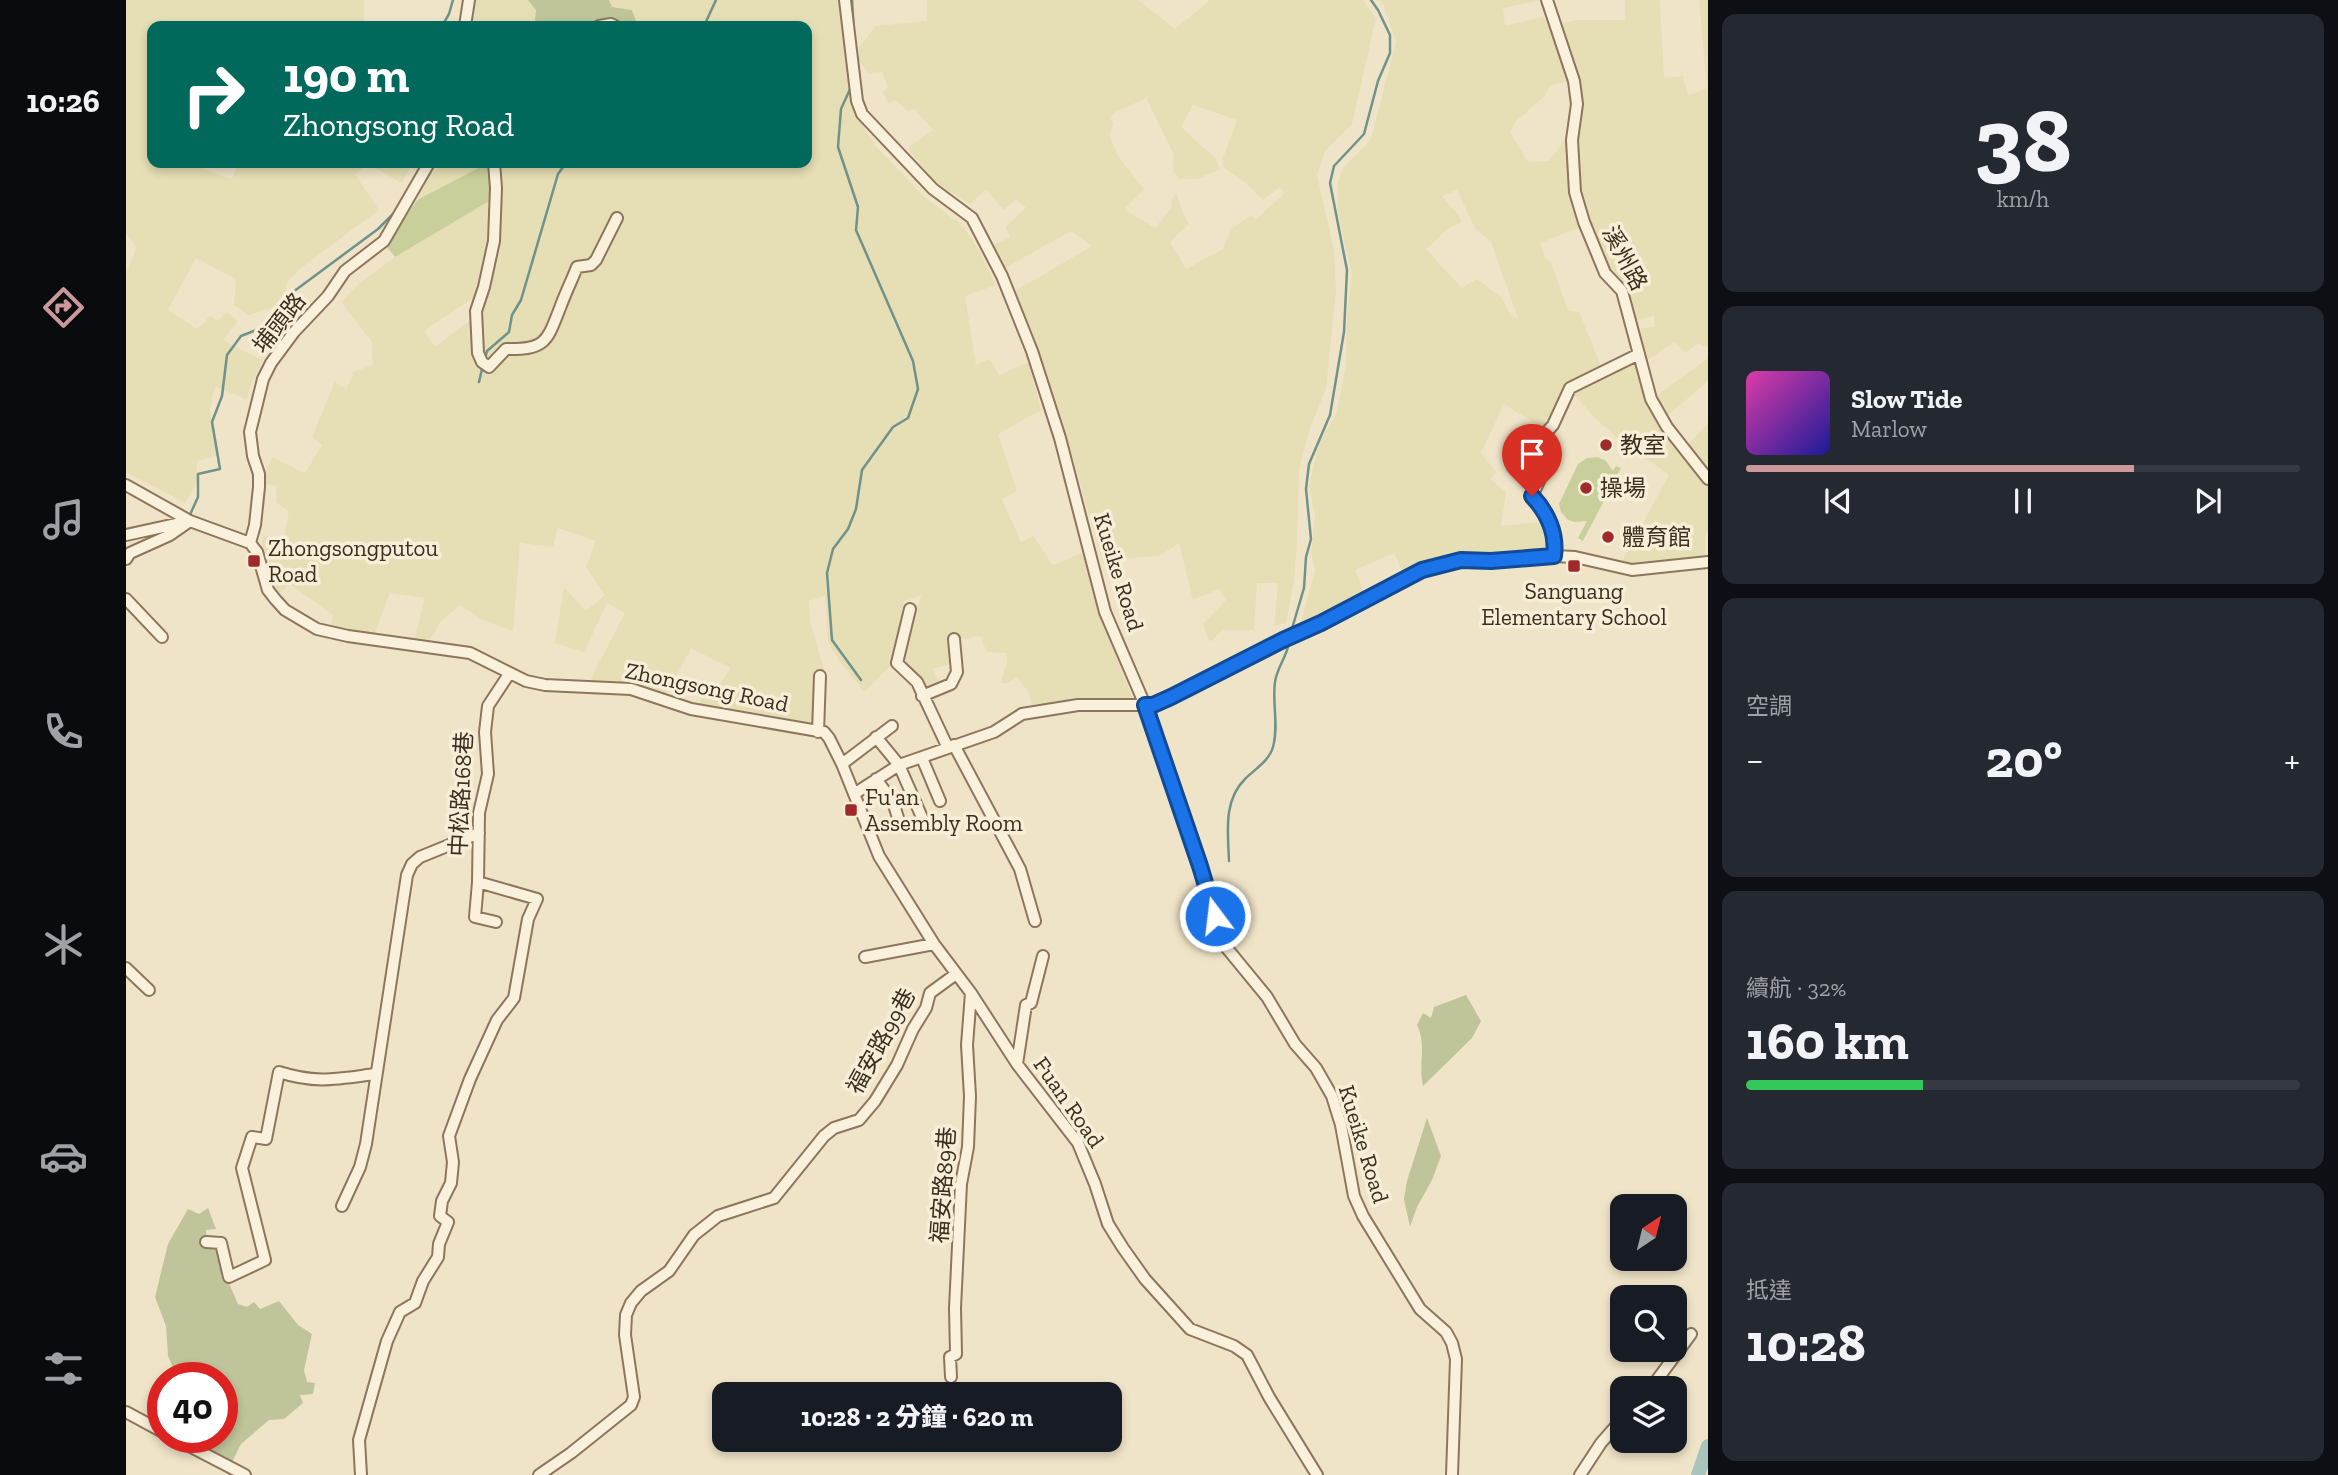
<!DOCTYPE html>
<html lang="zh-TW">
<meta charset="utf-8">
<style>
:root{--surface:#171b24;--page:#242831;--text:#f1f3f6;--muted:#9ea1a6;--line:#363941;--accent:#cc999b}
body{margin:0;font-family:"Zilla Slab","Noto Sans TC",serif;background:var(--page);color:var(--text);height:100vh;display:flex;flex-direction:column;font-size:26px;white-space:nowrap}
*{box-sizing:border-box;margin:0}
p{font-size:23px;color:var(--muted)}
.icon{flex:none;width:38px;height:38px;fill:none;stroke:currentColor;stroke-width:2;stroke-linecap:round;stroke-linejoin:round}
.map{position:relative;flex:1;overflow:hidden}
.sheet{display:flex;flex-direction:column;gap:14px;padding:14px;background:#0d0f14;width:630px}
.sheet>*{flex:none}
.guide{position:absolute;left:21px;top:21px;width:665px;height:147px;border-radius:14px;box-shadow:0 4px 10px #0003;background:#00695c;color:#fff;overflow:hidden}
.needle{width:46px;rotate:35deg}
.fabs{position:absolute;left:1484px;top:1194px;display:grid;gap:14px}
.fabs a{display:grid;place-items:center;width:77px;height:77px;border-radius:14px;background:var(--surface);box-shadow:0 4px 10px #0003;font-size:35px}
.speed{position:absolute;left:21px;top:1362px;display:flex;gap:14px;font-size:35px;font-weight:700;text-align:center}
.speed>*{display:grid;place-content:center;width:91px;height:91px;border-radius:50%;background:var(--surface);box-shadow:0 4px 10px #0003;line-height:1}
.speed .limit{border:10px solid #d22;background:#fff;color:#111}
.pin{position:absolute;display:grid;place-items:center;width:60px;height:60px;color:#fff;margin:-72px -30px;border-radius:50% 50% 50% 0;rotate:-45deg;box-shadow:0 0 7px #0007}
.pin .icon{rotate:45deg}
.me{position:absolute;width:77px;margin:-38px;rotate:345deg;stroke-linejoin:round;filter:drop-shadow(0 0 5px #0008)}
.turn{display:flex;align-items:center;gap:24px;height:147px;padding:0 21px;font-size:32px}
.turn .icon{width:91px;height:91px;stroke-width:2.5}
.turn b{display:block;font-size:49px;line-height:60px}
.big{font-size:52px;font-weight:800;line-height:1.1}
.sheet .card{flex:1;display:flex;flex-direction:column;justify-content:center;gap:10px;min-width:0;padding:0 24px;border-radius:14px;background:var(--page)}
.sheet .dial{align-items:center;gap:0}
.dial b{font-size:91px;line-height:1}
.song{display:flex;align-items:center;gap:21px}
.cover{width:84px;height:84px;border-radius:10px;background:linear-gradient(135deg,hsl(320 70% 55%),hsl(240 70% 35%))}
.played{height:7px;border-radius:4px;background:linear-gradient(90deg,var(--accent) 70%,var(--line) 70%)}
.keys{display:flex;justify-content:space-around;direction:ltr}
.heat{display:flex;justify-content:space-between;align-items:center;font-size:38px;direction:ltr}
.charge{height:10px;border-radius:5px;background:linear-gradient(90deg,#34c759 32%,var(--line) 0)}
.trip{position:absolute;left:586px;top:1382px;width:410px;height:70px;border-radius:14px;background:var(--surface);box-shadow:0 4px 10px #0003;font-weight:800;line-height:70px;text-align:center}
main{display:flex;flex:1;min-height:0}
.dock{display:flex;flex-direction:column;width:126px;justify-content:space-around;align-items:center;background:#090b0e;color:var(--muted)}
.dock .icon{width:49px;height:49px}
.dock .selected{color:var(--accent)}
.dock b{font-size:32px;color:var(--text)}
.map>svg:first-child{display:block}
.farmland{fill:#e6deb5;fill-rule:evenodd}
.green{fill:#c9cf9b}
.cemetery{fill:#bfc49a}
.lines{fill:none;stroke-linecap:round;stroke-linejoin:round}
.stream{stroke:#6f938a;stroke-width:2.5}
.river{stroke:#a9c4bc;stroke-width:14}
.minor-casing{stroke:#8d765c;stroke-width:14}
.minor{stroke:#faf1dc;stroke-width:10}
.route-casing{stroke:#114b97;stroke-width:18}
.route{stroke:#1a73e8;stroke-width:12}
.poi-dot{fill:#9e2a2b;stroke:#f7eed8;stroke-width:2.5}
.labels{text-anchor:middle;stroke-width:7;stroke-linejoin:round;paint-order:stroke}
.street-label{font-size:23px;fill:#3d2e20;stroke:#f7eed8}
.poi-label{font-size:23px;fill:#3d2e20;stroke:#f7eed8;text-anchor:start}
</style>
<main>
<nav class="dock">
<b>10:26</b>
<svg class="icon selected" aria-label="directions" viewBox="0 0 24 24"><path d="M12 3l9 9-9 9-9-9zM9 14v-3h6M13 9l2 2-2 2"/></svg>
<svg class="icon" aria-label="music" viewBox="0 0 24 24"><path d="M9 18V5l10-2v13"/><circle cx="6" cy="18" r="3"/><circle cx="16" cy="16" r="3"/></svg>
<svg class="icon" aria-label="phone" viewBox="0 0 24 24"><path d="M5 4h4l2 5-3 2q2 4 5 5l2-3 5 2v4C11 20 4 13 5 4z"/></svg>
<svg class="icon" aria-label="climate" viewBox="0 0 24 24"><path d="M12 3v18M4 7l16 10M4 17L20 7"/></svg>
<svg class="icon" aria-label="car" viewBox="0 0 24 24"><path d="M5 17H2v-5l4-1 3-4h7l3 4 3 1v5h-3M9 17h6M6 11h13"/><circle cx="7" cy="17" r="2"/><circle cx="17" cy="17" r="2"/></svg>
<svg class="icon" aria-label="filters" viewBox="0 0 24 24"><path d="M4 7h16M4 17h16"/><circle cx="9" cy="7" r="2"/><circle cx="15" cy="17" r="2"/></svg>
</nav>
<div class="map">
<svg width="1582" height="1475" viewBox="0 0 1582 1475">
<rect width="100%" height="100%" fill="#f0e4c8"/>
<path class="farmland" d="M 0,0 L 238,0 L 238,26 L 26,26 L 26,163 L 59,163 L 106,179 L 112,163 L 287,163 L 276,183 L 242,164 L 229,174 L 253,210 L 180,264 L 161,282 L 158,300 L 146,308 L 123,315 L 108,305 L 110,279 L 70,258 L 42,310 L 71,329 L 84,316 L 92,321 L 101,312 L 112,321 L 97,340 L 136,360 L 124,387 L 121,400 L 89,386 L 84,410 L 91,456 L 71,461 L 71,482 L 59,503 L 0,472 L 0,273 L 11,247 L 0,233 Z
M 346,0 L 402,0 L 410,10 L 409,20 L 414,26 L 341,26 Z
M 483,0 L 715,0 L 724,91 L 730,115 L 749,145 L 797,196 L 838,227 L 853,251 L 870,285 L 839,296 L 850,365 L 864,359 L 873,375 L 903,362 L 915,410 L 872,434 L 891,491 L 876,499 L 895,542 L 907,536 L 927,565 L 958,552 L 974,615 L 1008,702 L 906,707 L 903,693 L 891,677 L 880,684 L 875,682 L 881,662 L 880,653 L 861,652 L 854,636 L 839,639 L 823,638 L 826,664 L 806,669 L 817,689 L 797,693 L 766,664 L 739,692 L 714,662 L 702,641 L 699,596 L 683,601 L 684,621 L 700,677 L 690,691 L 688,729 L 573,709 L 576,693 L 590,689 L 605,668 L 565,648 L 538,698 L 504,683 L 463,682 L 499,613 L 481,603 L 458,652 L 429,643 L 438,587 L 460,611 L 479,595 L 460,567 L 470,541 L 432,528 L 427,547 L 394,543 L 387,631 L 357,620 L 334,605 L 315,621 L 302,643 L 288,641 L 299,598 L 264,593 L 248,634 L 205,628 L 207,615 L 164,584 L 153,593 L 146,585 L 143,564 L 135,551 L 137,535 L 158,539 L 163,511 L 150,502 L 151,486 L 137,483 L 137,475 L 147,457 L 179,473 L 196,445 L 186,437 L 209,382 L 220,389 L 227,375 L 226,372 L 247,365 L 246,342 L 215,302 L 235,282 L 269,257 L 365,200 L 365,163 L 681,163 L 681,26 L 512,26 L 506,10 L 486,7 ZM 346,299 L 346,319 L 309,347 L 298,331 ZM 795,595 L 791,613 L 786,614 L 779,611 L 777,602 Z
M 801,0 L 1012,0 L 1049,29 L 1084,0 L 1237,0 L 1250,18 L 1226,124 L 1199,151 L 1191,175 L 1208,251 L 1210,290 L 1200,389 L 1184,428 L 1173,469 L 1171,543 L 1168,581 L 1160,623 L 1148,626 L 1152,583 L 1131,583 L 1128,630 L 1097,630 L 1084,642 L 1077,624 L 1100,600 L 1093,589 L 1067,600 L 1053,543 L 1033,556 L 993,559 L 977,564 L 937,424 L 889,291 L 966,246 L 945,231 L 879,268 L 866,246 L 885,237 L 879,227 L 900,208 L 891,199 L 878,210 L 860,190 L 844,204 L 814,186 L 791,161 L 782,148 L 807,130 L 789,109 L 781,111 L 770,100 L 763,104 L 756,92 L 762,88 L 756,72 L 743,73 L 733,61 L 733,47 L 750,26 L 801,21 ZM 1020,98 L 1048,155 L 1047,171 L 1054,179 L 1071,179 L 1094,169 L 1089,158 L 1055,127 L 1067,105 L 1111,120 L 1096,161 L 1098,168 L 1117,181 L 1137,200 L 1154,187 L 1159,193 L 1130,219 L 1125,216 L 1106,228 L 1097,249 L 1060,269 L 1044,242 L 1063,224 L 1056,211 L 1051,194 L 1046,198 L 1045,208 L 1029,228 L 1002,212 L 1000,207 L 1018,189 L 993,158 L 983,135 L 987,125 L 985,118 L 988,113 Z
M 1253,0 L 1416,0 L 1377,8 L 1379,26 L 1417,17 L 1422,26 L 1451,20 L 1499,20 L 1499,0 L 1534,0 L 1538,78 L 1557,76 L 1562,96 L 1581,88 L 1573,0 L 1582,0 L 1582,348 L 1572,343 L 1560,353 L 1548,342 L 1515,364 L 1526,399 L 1581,359 L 1582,353 L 1582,381 L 1540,417 L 1559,447 L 1582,423 L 1582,530 L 1579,537 L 1579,556 L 1492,569 L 1543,475 L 1492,438 L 1470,419 L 1444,390 L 1421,431 L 1378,404 L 1355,453 L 1370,472 L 1364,479 L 1380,492 L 1375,526 L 1424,521 L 1427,556 L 1338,557 L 1279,577 L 1268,553 L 1229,570 L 1238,593 L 1236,598 L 1173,630 L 1189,570 L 1185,552 L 1189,516 L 1183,486 L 1193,443 L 1210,414 L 1220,367 L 1221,313 L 1226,275 L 1212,213 L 1212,183 L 1217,168 L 1245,139 L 1270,42 L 1257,4 ZM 1449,79 L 1449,127 L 1423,161 L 1402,162 L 1384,132 L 1389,122 L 1420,95 L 1423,86 ZM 1331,190 L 1349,228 L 1365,242 L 1392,318 L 1385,316 L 1376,298 L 1351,279 L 1336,288 L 1300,249 L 1323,228 L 1336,222 L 1332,215 L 1316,196 ZM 1452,228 L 1473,269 L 1501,301 L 1506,321 L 1528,316 L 1529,326 L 1513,329 L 1515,360 L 1483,367 L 1475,366 L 1453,312 L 1442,310 L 1425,263 L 1419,258 L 1414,243 Z
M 324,163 L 362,163 L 291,200 L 305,172 Z"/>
<path class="green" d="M 362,163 L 365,163 L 365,200 L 269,257 L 260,246 L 291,200 Z
M 1472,457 L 1480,461 L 1487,471 L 1490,466 L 1495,468 L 1457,541 L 1452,538 L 1461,521 L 1449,522 L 1442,520 L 1435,512 L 1433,504 L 1452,464 L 1461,458 Z"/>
<path class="cemetery" d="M 402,0 L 483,0 L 486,7 L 506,10 L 512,26 L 414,26 L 409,20 L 410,10 Z
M 1340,995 L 1355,1021 L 1346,1038 L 1297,1086 C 1292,1064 1301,1045 1291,1025 L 1297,1013 L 1305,1018 L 1308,1007 Z
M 1301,1118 L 1315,1156 L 1306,1180 L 1291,1207 L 1284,1227 L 1278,1199 L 1281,1181 Z
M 82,1208 L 90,1229 L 80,1230 L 82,1248 L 92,1249 L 102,1281 L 112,1304 L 121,1307 L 128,1302 L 134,1309 L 153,1301 L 172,1325 L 186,1334 L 178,1370 L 181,1382 L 189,1383 L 187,1394 L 174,1395 L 177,1403 L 158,1419 L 143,1420 L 115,1444 L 105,1464 L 65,1440 L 64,1437 L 96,1437 L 96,1377 L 51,1377 L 42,1356 L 40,1326 L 29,1297 L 42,1244 L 62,1209 L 73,1214 Z"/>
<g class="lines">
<path class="stream" d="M 726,0 L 728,33
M 316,26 L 323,14 L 327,0
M 578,26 L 590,0
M 725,87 L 715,109 L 712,147 L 732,207 L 730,230 L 787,361 L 792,389 L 782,418 L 767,427 L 736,470 L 730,509 L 722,529 L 707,549 L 701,573 L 706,640 L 735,680
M 359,359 L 361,351 L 383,332 L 386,315 L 395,300 L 432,174 L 440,163
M 353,382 L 357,365
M 63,517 L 72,497 L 72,474 L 94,469 L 86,422 L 96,396 L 101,355 L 115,336 L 158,319 L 166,308 L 167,292 L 252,229 L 269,212
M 1165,632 L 1178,588 L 1180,557 L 1185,539 L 1180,489 L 1183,464 L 1204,415 L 1218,332 L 1221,270 L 1204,183 L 1208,166 L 1238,134 L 1252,81 L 1264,53 L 1264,35 L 1252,10 L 1245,0
M 1103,861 C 1102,832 1097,801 1119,779 C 1129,769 1143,761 1147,747 C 1153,726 1146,703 1149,682 C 1151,667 1161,657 1163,642"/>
<path class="river" d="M 1572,1475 L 1582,1446"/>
<g class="minor-casing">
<path id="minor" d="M 719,0 L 731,101 L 736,114 L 807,189 L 846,218 L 876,276 L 906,351 L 934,438 L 979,612 L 1019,705 L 1083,891 L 1095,941 L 1141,997 L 1169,1044 L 1190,1068 L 1206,1096 L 1215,1125 L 1228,1196 L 1237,1216 L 1294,1309 L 1320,1332 L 1326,1343 L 1330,1359 L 1326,1475
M 1421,0 L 1448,81 L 1451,104 L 1446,140 L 1449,192 L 1458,222 L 1479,273 L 1496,291 L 1525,399 L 1541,427 L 1582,479
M 339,26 L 343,0
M 473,26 L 485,24 L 489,26
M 368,163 L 370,188 L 368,241 L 358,287 L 350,311 L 352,353 L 356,362 L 363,367 L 380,349 C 420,350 421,341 434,308 C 439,294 446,280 451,267 L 465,265 L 470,260 L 491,218
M 0,485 L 64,521 L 44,535 L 4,553 L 0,559
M 0,535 L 64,521 L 124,543 L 131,552 L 142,590 L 149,599 L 159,610 L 191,629 L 222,636 L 344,653 L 400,681 L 419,685 L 505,689 L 565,709 L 698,732 L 703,738 L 716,764 L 753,856 L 808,944 L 845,993 L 891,1064 L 952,1143 L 969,1184 L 982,1224 L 997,1248 L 1019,1279 L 1064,1329 L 1108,1346 L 1121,1355 L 1143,1397 L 1191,1475
M 124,543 L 129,525 L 133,487 L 133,474 L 127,456 L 124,432 L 137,379 L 145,363 L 168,332 L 202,296 L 219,271 L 258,241 L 303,163
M 1428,556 C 1431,534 1421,512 1406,496 L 1423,460 L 1422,454 L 1413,446 L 1418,435 L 1427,425 L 1444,388 L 1513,354
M 0,599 L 36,637
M 784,609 L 771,663 L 791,682 L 822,748
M 796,696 L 825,684 L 831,672 L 828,639
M 692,732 L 694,676
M 750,737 L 773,765 L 798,822
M 828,745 L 894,869 L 909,921
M 796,758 L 814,801
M 716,764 L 766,726
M 750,779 L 767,802 L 774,824
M 728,794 L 773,765 L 868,732 L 896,714 L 952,705 L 1026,705 L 1157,640 L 1195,623 L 1296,570 L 1335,560 L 1365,560 L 1428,556 L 1449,557 L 1506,570 L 1582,562
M 352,882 L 349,917 L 370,922
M 739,957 L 808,944
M 0,968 L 23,990
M 891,1064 L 900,1005 L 905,1003 L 917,956
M 216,1206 L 234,1167 L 240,1144 L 281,875 L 286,864 L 294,857 L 353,833
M 80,1242 L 95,1243 L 103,1277 L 139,1260 L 116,1168 L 126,1137 L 140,1139 L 153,1072 C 190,1084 211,1079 249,1074
M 825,1377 L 824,1357 L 830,1354 L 829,1308 L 835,1184 L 842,1147 L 844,1096 L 841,1045 L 845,993
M 1525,1388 L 1565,1334
M 0,1412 L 37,1432
M 46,1437 L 119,1475
M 235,1475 L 233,1440 L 261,1341 L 274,1312 L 289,1303 L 297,1281 L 312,1257 L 313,1244 L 322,1222 L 314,1216 L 316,1201 L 325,1183 L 327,1162 L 323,1136 L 344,1079 L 371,1020 L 388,998 L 402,919 L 411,899 L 352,882 L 353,813 L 362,774 L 359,732 L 362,706 L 383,674
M 413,1475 L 445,1453 L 505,1405 L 508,1397 L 499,1335 L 500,1315 L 505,1303 L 515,1291 L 543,1271 L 568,1235 L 592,1216 L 648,1198 L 698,1136 L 708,1128 L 733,1120 L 749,1101 L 771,1065 L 787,1029 L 800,1008 L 804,993 L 830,974
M 1454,1475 L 1475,1443 L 1496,1419"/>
</g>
<use href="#minor" class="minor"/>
</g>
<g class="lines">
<g class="route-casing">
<path id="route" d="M 1089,916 L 1074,866 L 1019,705 L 1027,705 L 1045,697 L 1157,640 L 1195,623 L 1296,570 L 1335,560 L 1365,561 L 1428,556 C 1431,533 1421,512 1406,496"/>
</g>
<use href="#route" class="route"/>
</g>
<g class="poi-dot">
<circle cx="1480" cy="445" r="7"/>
<circle cx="1460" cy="488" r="7"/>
<circle cx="1482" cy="537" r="7"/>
<rect x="121" y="554" width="14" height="14" rx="3.5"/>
<rect x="1441" y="559" width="14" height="14" rx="3.5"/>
<rect x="718" y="803" width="14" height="14" rx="3.5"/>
</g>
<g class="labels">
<g class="street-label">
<text transform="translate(1499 258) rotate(62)" y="8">溪州路</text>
<text transform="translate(153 323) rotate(-52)" y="8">埔頭路</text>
<text transform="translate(993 572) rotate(73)" y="8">Kueike Road</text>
<text transform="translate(581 687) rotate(12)" y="8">Zhongsong Road</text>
<text transform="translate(335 794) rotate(-87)" y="8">中松路168巷</text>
<text transform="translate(755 1041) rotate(-61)" y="8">福安路99巷</text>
<text transform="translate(943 1102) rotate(55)" y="8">Fuan Road</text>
<text transform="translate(1238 1144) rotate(73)" y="8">Kueike Road</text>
<text transform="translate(817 1185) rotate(-86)" y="8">福安路89巷</text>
</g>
<g class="poi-label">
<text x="1494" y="453">教室</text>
<text x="1474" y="496">操場</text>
<text x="1496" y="545">體育館</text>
<text x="142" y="556">Zhongsongputou<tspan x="142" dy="26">Road</tspan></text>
<text x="1448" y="599" text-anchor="middle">Sanguang<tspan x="1448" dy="26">Elementary School</tspan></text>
<text x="739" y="805">Fu'an<tspan x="739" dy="26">Assembly Room</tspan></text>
</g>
</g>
</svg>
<div class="fabs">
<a><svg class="needle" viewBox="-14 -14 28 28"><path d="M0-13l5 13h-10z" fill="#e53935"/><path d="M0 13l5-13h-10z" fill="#9ea1a6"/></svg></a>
<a><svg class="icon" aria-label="search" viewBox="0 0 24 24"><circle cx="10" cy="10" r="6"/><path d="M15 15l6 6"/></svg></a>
<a><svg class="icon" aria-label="layers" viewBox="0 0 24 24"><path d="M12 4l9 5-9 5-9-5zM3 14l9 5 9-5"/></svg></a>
</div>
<div class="speed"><div class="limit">40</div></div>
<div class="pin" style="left:1406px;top:496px;background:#d93025"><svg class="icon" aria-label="arrive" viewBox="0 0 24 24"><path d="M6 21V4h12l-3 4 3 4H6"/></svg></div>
<svg class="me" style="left:1089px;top:916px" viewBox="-20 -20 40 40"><circle r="17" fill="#1a73e8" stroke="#fff" stroke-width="3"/><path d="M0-11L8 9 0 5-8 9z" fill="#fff"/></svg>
<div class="trip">10:28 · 2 分鐘 · 620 m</div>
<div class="guide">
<div class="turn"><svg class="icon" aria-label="right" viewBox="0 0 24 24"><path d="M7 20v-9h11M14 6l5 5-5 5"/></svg><div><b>190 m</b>Zhongsong Road</div></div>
</div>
</div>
<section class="sheet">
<div class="card dial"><b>38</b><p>km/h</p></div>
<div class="card">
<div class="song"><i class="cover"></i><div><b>Slow Tide</b><p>Marlow</p></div></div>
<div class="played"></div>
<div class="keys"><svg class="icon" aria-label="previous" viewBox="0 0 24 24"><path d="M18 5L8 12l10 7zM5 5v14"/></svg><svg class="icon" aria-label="pause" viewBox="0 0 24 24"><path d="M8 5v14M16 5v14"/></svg><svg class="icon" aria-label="next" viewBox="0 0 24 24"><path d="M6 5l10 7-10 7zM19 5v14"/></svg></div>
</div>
<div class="card"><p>空調</p>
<div class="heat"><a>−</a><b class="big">20°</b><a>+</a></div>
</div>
<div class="card"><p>續航 · 32%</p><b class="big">160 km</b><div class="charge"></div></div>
<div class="card"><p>抵達</p><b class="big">10:28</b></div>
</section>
</main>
